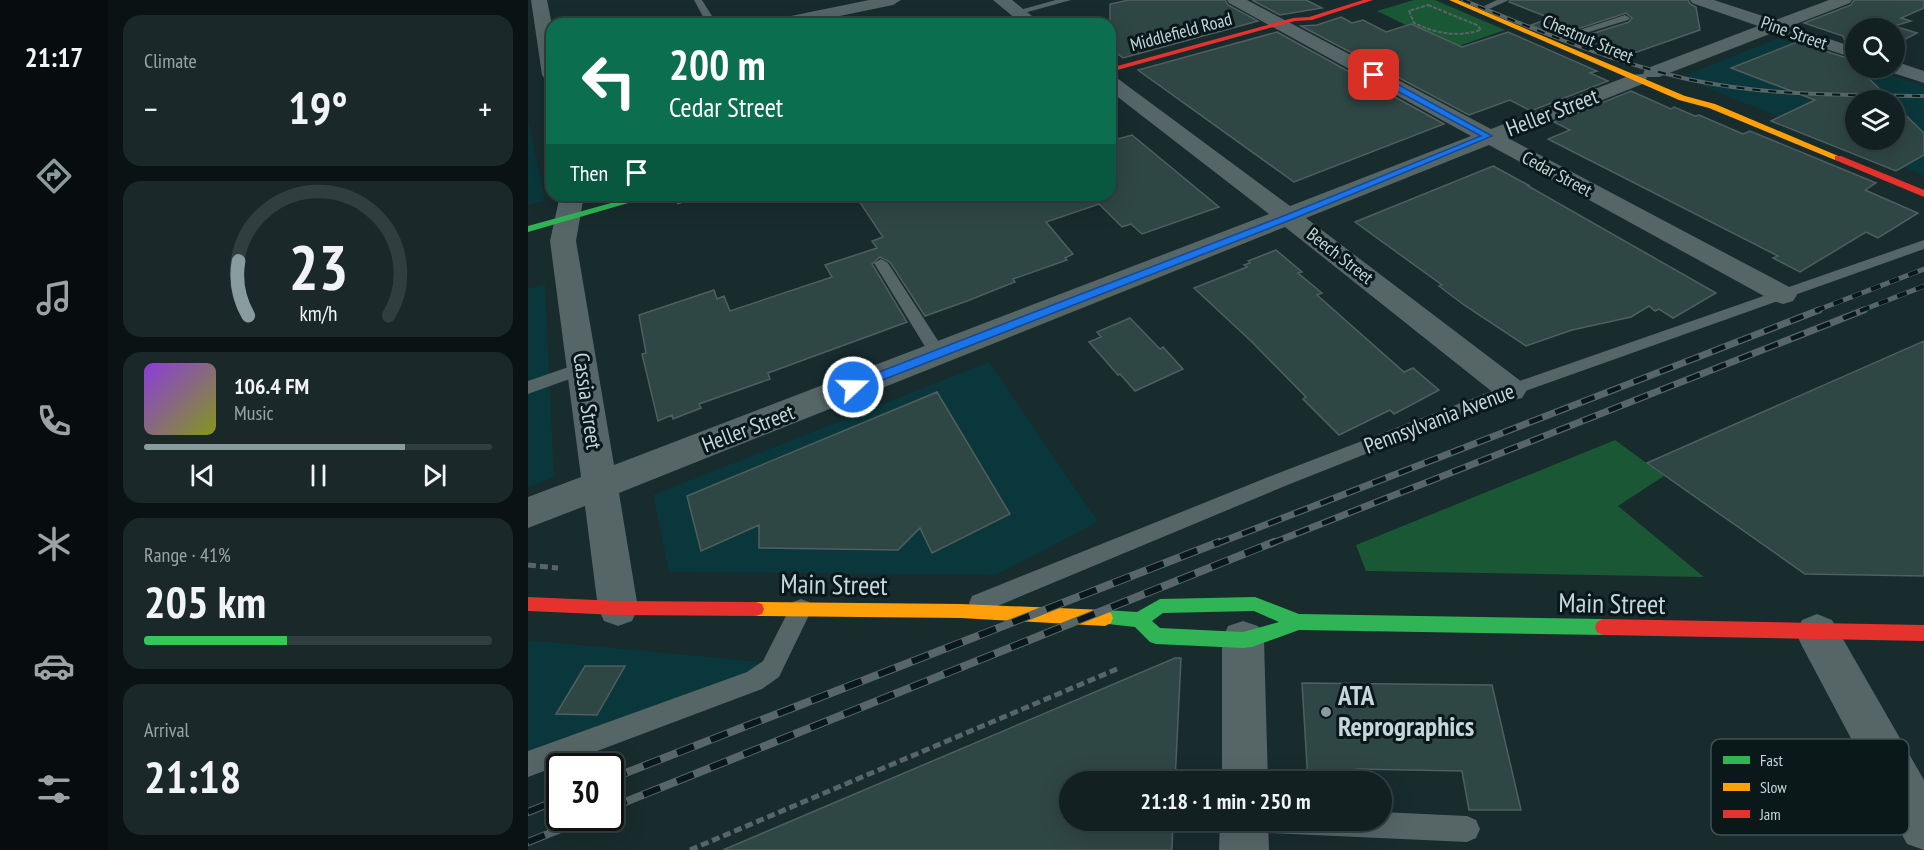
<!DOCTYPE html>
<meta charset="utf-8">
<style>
:root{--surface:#122022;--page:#1b282a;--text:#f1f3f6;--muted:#9ca3a5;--line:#313e40;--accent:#889b9d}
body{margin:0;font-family:"PT Sans Narrow",sans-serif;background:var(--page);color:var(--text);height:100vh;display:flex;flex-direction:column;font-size:22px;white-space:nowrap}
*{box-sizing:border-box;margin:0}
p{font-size:20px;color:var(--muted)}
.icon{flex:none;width:33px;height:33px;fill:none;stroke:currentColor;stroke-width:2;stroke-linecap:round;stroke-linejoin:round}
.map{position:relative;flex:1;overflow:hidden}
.side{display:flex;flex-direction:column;gap:15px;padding:15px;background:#0a1213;width:420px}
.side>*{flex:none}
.guide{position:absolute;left:18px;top:18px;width:570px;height:183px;border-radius:18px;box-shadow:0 6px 24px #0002,0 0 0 2px var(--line);background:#0b6e4f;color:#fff;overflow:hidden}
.tools{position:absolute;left:1317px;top:18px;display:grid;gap:12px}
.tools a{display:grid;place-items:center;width:60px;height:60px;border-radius:50%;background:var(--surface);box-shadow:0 6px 24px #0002,0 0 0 2px var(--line);font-size:30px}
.speed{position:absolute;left:18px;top:753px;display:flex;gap:12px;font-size:30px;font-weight:700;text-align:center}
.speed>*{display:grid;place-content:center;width:78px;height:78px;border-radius:50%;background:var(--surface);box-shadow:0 6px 24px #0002,0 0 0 2px var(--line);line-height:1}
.speed .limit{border:3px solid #111;border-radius:9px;background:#fff;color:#111}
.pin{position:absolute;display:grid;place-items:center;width:51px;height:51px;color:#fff;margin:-26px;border-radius:12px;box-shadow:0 3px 9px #0006}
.me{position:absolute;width:66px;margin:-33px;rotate:69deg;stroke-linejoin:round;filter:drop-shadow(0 0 4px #0008)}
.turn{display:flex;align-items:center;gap:21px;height:126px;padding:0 24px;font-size:27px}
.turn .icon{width:78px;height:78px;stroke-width:2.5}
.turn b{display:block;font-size:42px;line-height:51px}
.then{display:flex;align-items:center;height:57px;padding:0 24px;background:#0003;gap:12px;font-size:22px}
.big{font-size:45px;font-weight:600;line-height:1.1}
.side .card{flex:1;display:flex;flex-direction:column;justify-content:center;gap:9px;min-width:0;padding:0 21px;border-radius:18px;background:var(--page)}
.side .dial{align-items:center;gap:0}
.dial svg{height:156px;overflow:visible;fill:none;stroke:var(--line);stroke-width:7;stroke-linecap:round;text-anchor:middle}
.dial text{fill:var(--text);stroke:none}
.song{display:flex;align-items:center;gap:18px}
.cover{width:72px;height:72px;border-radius:9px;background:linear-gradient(135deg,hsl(270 70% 55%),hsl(70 70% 35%))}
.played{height:6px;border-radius:3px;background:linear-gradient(90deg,var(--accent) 75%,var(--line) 75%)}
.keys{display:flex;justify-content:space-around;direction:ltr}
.heat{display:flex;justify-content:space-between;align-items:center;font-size:33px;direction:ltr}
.charge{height:9px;border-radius:4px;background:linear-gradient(90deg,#34c759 41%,var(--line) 0)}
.trip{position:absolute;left:531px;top:771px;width:333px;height:60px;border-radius:30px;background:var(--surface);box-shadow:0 6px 24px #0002,0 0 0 2px var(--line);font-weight:600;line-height:60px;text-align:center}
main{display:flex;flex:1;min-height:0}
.dock{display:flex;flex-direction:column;width:108px;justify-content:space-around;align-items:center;background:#070d0e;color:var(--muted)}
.dock .icon{width:42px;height:42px}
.dock .selected{color:var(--accent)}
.dock b{font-size:27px;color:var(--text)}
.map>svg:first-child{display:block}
.built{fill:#0a373b;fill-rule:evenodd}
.green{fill:#1a5734}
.building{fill:#2e4644;stroke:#505f5e;stroke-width:1.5}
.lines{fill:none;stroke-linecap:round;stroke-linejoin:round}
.path-far2{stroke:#586566;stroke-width:2;stroke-dasharray:4 1.5;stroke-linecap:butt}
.path-far1{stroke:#586566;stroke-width:3;stroke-dasharray:4.5 2;stroke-linecap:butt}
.path{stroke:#586566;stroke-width:5;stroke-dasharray:8 4;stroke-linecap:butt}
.lane{fill:#566566;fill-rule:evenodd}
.street{fill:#566566;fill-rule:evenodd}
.fast{fill:#30b455;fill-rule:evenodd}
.slow{fill:#ff9f0a;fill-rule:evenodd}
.jam{fill:#e5322d;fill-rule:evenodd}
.rail-far3-casing{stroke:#586667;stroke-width:4}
.rail-far2-casing{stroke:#586667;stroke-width:5}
.rail-far1-casing{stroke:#586667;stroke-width:7}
.rail-casing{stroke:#586667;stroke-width:8}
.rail-far3{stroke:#0a1819;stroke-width:2;stroke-dasharray:8;stroke-linecap:butt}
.rail-far2{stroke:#0a1819;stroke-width:4;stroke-dasharray:10;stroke-linecap:butt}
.rail-far1{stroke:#0a1819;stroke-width:4.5;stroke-dasharray:14;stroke-linecap:butt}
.rail{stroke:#0a1819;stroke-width:6;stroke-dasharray:18;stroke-linecap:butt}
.route{fill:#1a73e8;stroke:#114b97;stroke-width:1.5}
.poi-dot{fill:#889b9d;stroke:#0a1819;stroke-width:2}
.labels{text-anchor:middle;stroke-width:6;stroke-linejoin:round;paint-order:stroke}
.far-street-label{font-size:18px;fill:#c5d7d9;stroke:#0a1819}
.street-label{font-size:22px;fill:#c5d7d9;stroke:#0a1819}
.near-street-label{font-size:27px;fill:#c5d7d9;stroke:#0a1819}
.near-poi-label{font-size:27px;font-weight:bold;fill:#c5d7d9;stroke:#0a1819;text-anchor:start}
.key{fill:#0a1819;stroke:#425153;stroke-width:1.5}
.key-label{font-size:16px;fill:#c5d7d9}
</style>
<main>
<nav class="dock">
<b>21:17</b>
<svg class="icon selected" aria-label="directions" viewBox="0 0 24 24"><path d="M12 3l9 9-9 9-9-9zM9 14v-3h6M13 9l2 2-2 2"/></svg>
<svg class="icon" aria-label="music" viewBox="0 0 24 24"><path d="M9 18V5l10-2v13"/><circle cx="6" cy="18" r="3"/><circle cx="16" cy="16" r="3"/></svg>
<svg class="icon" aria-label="phone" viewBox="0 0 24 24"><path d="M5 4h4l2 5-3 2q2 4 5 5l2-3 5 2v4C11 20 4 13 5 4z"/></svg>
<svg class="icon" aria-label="climate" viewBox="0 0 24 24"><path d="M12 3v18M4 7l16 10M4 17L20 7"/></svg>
<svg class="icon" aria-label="car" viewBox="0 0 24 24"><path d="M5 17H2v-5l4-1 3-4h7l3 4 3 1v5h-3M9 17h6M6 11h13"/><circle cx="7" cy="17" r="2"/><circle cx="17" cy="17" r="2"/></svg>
<svg class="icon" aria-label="filters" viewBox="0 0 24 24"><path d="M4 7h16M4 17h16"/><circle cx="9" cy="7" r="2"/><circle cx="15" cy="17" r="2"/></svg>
</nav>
<section class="side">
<div class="card"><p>Climate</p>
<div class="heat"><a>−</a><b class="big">19°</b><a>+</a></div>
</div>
<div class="card dial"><svg viewBox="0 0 100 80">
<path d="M14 69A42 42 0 1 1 86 69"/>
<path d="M14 69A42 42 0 0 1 9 41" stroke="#889b9d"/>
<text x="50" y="56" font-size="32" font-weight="700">23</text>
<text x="50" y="72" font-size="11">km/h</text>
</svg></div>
<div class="card">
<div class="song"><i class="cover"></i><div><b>106.4 FM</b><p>Music</p></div></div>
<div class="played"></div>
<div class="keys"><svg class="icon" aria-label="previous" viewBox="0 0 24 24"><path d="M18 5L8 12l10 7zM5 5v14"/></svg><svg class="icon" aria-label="pause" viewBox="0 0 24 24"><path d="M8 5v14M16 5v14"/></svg><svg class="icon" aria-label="next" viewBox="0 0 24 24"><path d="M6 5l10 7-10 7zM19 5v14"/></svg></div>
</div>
<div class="card"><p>Range · 41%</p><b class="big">205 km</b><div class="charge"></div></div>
<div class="card"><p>Arrival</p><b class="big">21:18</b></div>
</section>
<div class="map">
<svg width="1396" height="850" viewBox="0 0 1396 850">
<rect width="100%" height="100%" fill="#182b2d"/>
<path class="built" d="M 1251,38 L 1327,63 L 1328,68 L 1340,68 L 1396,86 L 1396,175 L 1167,83 L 1160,74 ZM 1328,100 L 1366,100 L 1366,140 L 1328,140 Z
M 0,120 L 17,201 L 0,205 Z
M 17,284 L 26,477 L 0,487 L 0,289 Z
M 461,362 L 570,522 L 468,575 L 141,572 L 125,495 Z
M 0,640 L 244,663 L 0,752 Z"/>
<path class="green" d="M 886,0 L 907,0 L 977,30 L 925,48 L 849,11 Z
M 1087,440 L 1136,476 L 1090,506 L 1176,577 L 838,571 L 828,545 Z"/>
<path class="building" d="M 601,0 L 697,0 L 700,5 L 730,21 L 595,58 L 582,48 L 582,4 Z
M 724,0 L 778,0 L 794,8 L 752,15 Z
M 983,0 L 1160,0 L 1162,4 L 1168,7 L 1172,30 L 1086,60 L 1040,41 L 1101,22 L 1104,18 L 1098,13 L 1028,36 L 1003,25 L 1022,18 L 981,2 Z
M 1326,0 L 1396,0 L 1396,8 L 1373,18 L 1383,21 L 1366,26 L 1389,33 L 1366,45 L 1366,28 L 1328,28 L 1328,40 L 1317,41 L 1315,36 L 1276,23 L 1323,5 Z
M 813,17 L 824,23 L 835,20 L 858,32 L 883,24 L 934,47 L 980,32 L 1069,71 L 1062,73 L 1080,81 L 1003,111 L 982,100 L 941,115 L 773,26 L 789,25 Z
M 749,32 L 916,124 L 766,182 L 610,70 Z
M 1269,42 L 1322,59 L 1328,68 L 1330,68 L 1363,100 L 1328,100 L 1328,140 L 1366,140 L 1366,104 L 1396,133 L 1396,155 L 1368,171 L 1243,121 L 1287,100 L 1203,68 Z
M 1103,91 L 1143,109 L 1146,107 L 1167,116 L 1171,115 L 1215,134 L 1222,131 L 1348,183 L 1337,190 L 1390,213 L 1350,238 L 1338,232 L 1272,272 L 1245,258 L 1250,256 L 1020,139 L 1042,130 L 1026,122 Z
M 604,135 L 691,207 L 614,234 L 603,224 L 594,227 L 571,204 L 518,222 L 545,254 L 537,258 L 539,260 L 485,279 L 487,282 L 439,301 L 397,316 L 362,262 L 352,257 L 344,264 L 379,322 L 240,373 L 242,379 L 171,404 L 173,408 L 145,419 L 144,415 L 130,421 L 114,354 L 118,353 L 111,315 L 186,290 L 189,299 L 196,296 L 202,311 L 304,277 L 297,265 L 349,248 L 344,241 L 355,237 L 327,195 L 582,195 L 582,141 Z
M 965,166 L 1002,186 L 1000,186 L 1188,293 L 1145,318 L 1131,309 L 1127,311 L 1121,306 L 1103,317 L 1044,330 L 998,346 L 936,305 L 911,286 L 914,285 L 827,222 Z
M 748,250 L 774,272 L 770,273 L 794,293 L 789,295 L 876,372 L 885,368 L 911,390 L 866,414 L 862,410 L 811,435 L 775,399 L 778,397 L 723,341 L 666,288 L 719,267 L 716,265 L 722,263 L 720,261 Z
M 602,318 L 632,349 L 635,347 L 655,369 L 607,391 L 592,374 L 590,375 L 561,342 L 573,337 L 569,332 Z
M 1396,341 L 1396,576 L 1277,574 L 1119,463 Z
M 409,392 L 482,514 L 404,553 L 392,528 L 370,550 L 231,548 L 231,525 L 173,551 L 159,496 Z
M 647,658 L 653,658 L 647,782 L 542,782 L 542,820 L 645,820 L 644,850 L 195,850 Z
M 57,666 L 97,666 L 69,715 L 28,714 Z
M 774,683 L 964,685 L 993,810 L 941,810 L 934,771 L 829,769 L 830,782 L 780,782 Z"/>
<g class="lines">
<path class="path-far2" d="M 900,5 L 949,25 L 953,30 C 929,37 909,34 886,23 L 881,11 Z"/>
<path class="path-far1" d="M 149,203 L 178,195"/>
<path class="path" d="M 0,565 L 30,568
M 162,850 L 589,669"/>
<path class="lane" d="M 166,0 L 174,0 L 189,24 L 179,24 Z
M 528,0 L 543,0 L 489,15 L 484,12 Z
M 969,0 L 981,0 L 961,9 L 956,6 Z
M 1097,15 L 1102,18 L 1100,20 L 1035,40 L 1030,37 Z
M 1396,240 L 1396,249 L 989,394 L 762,484 L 460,610 L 452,613 L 444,610 L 441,603 L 444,596 L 748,474 L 977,386 Z
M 353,259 L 360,263 L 416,350 L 418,354 L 416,358 L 404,358 L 346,263 Z
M 55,362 L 61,364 L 63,368 L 61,372 L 0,394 L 0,381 Z
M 273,599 L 281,602 L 284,609 L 251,677 L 234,689 L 0,777 L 0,751 L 219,672 L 235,661 L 265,602 Z
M 854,812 L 939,816 L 948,820 L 952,829 L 948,838 L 939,842 L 741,833 L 732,829 L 728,820 L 854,820 Z"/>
<path class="street" d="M 3,0 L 19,0 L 24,25 L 24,81 L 17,79 L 14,75 Z
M 341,0 L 373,0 L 365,5 L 273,24 L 239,24 L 242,20 L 248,19 Z
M 465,0 L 484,0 L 514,24 L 494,24 Z
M 699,0 L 719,0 L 963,129 L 1103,75 L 1115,74 L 1117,69 L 1230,26 L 1164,3 L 1162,0 L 1186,0 L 1247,20 L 1301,0 L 1324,0 L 1322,3 L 1263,26 L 1328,48 L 1328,59 L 1247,32 L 1131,77 L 1119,77 L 1117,83 L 980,138 L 1265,289 L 1269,295 L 1265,301 L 1255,304 L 1245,301 L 961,145 L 778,218 L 994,382 L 999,390 L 994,398 L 983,401 L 972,398 L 757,227 L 91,493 L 110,608 L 104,621 L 90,626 L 76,621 L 70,608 L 57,506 L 0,528 L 0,497 L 53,477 L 22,241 L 32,195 L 56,195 L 48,241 L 86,465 L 741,214 L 582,91 L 582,76 L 589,78 L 762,206 L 943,136 L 701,3 Z
M 1366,61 L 1396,71 L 1396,83 L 1359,71 L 1357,68 L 1366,68 Z
M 1289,614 L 1304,620 L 1396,780 L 1396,850 L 1379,844 L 1274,646 L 1268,633 L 1274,620 Z
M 715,621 L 730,626 L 736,640 L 740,782 L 694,782 L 694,640 L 700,626 Z
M 692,820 L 740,820 L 741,850 L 691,850 Z"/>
<path class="fast" d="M 112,195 L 128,195 L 0,232 L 0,226 Z
M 727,597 L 771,614 L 1075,619 L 1081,622 L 1083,627 L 1081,632 L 1075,635 L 771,630 L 724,647 L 715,648 L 628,644 L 622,642 L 607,627 L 571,623 L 569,618 L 571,613 L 577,610 L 609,612 L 632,599 ZM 726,611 L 751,622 L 715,632 L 632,628 L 624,621 L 635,613 Z"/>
<path class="slow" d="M 921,0 L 930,0 L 1157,96 L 1187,104 L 1315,158 L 1307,160 L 1181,108 L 1151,100 Z
M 228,602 L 433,604 L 577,610 L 583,613 L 585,618 L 583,623 L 577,626 L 433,618 L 228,616 L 222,614 L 220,609 L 222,604 Z"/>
<path class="jam" d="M 835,0 L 845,0 L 784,20 L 767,21 L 582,72 L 582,68 L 765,18 L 781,17 Z
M 1307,156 L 1313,156 L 1396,190 L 1396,197 L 1307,160 Z
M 0,597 L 90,601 L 228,602 L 234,604 L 236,609 L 234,614 L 228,616 L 90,615 L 0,611 Z
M 1075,619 L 1396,625 L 1396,641 L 1075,635 L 1069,632 L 1067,627 L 1069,622 Z"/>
<g class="rail-far3-casing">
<path id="rail-far3" d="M 935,0 C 1008,30 1081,61 1159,79 C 1237,96 1317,95 1396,96"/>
</g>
<g class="rail-far2-casing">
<path id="rail-far2" d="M 1287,311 L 1396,269
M 1332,311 L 1396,286"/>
</g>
<g class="rail-far1-casing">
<path id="rail-far1" d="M 688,544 L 1291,310
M 742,544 L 1336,310"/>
</g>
<g class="rail-casing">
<path id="rail" d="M 82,779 L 691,542
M 82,808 L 746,542
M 0,812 L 32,799
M 0,842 L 60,818"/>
</g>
<use href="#rail-far3" class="rail-far3"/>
<use href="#rail-far2" class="rail-far2"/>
<use href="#rail-far1" class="rail-far1"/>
<use href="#rail" class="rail"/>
</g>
<path class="route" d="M 843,73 L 849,73 L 964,136 L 765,219 L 329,390 L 320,390 L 318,387 L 320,384 L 758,215 L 953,136 L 843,77 Z"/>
<circle class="poi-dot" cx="798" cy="712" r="6"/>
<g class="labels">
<g class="far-street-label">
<text transform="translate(653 32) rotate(-15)" y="6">Middlefield Road</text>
<text transform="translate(1266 33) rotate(19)" y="6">Pine Street</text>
<text transform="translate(1060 39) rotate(23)" y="6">Chestnut Street</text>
<text transform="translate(1029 174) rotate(28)" y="6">Cedar Street</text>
<text transform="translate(812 256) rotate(38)" y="6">Beech Street</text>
</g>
<g class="street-label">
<text transform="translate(1024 112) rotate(-21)" y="8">Heller Street</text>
<text transform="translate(60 401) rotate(82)" y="8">Cassia Street</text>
<text transform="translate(911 418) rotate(-21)" y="8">Pennsylvania Avenue</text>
<text transform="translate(220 428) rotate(-21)" y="8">Heller Street</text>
</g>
<g class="near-street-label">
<text transform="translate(306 585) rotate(1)" y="9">Main Street</text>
<text transform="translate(1084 604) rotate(1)" y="9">Main Street</text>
</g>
<g class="near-poi-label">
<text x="810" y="705">ATA<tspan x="810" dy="31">Reprographics</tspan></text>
</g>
</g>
<rect x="1183" y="739" width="198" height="96" rx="9" class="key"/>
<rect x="1195" y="756" width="27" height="8" fill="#30b455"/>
<rect x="1195" y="783" width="27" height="8" fill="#ff9f0a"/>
<rect x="1195" y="810" width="27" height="8" fill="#e5322d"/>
<g class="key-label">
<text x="1232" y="766">Fast</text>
<text x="1232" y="793">Slow</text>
<text x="1232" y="820">Jam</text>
</g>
</svg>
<div class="tools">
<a><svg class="icon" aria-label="search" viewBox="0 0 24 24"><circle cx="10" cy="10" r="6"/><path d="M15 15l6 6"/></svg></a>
<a><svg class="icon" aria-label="layers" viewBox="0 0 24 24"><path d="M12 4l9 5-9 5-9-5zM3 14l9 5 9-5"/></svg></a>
</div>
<div class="speed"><div class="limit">30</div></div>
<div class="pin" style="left:846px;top:75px;background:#d93025"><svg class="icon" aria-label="arrive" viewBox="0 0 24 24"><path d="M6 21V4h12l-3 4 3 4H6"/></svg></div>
<svg class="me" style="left:325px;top:387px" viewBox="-20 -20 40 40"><circle r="17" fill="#1a73e8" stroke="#fff" stroke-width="3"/><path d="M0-11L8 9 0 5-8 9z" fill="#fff"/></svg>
<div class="trip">21:18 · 1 min · 250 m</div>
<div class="guide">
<div class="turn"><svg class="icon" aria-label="left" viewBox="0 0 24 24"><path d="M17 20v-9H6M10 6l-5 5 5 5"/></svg><div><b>200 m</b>Cedar Street</div></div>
<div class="then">Then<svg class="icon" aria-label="arrive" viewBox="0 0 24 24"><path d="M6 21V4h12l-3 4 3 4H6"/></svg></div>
</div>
</div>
</main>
